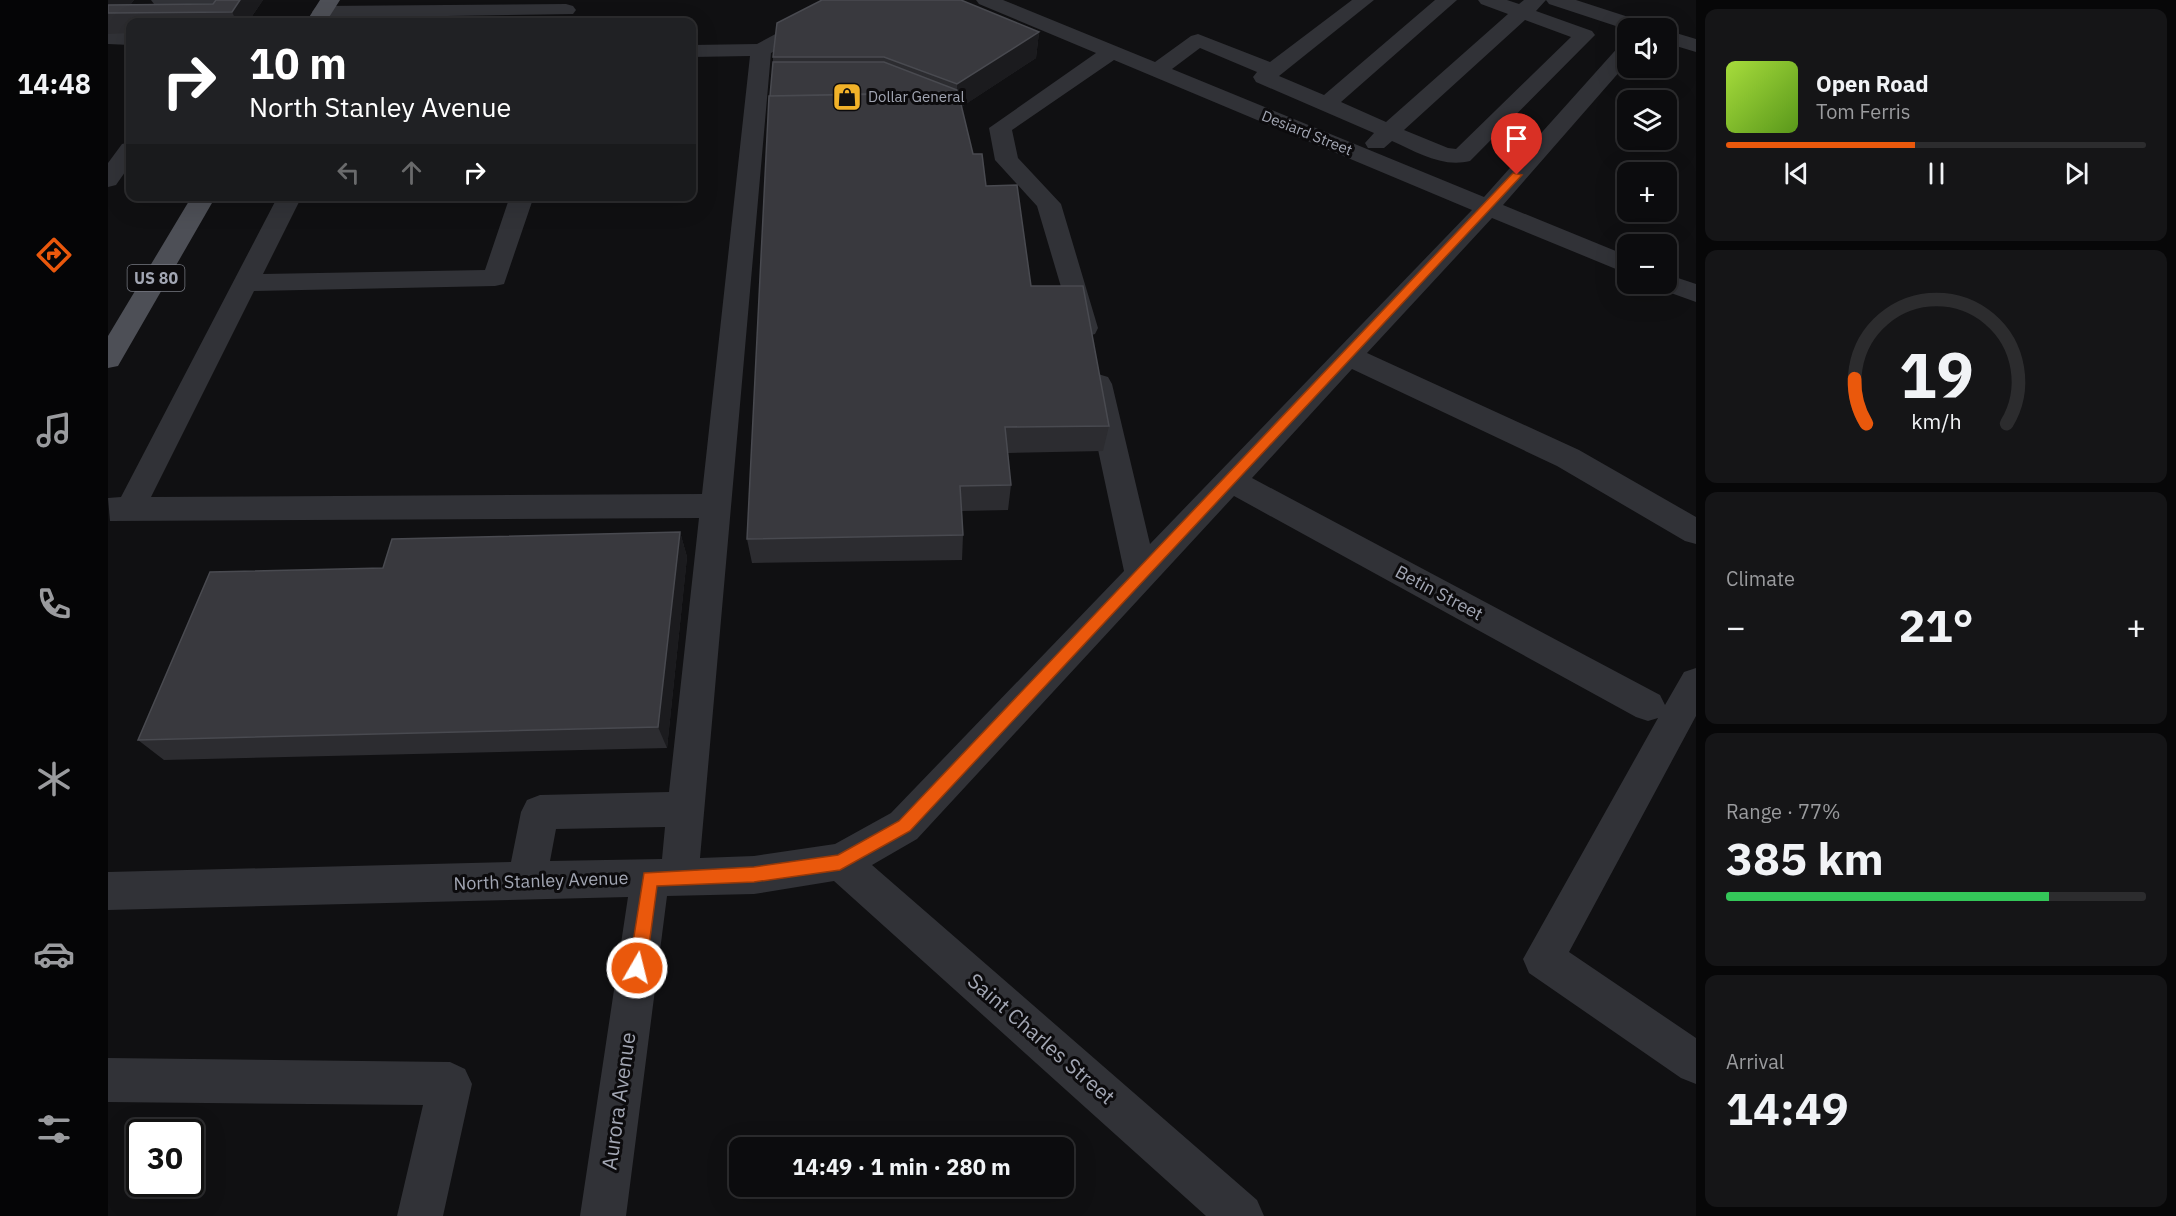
<!DOCTYPE html>
<meta charset="utf-8">
<style>
:root{--surface:#0c0c0e;--page:#151517;--text:#f1f3f6;--muted:#9a9b9e;--line:#2c2c2e;--accent:#ea580c}
body{margin:0;font-family:"IBM Plex Sans",sans-serif;background:var(--page);color:var(--text);height:100vh;display:flex;flex-direction:column;font-size:22px;white-space:nowrap}
*{box-sizing:border-box;margin:0}
p{font-size:20px;color:var(--muted)}
.icon{flex:none;width:33px;height:33px;fill:none;stroke:currentColor;stroke-width:2;stroke-linecap:round;stroke-linejoin:round}
.map{position:relative;flex:1;overflow:hidden}
.side{display:flex;flex-direction:column;gap:9px;padding:9px;background:#070708;width:480px}
.side>*{flex:none}
.hud{position:absolute;left:18px;top:18px;width:570px;height:183px;border-radius:12px;box-shadow:0 6px 24px #0002,0 0 0 2px var(--line);background:#202124;color:#fff;overflow:hidden}
.fabs{position:absolute;left:1509px;top:18px;display:grid;gap:12px}
.fabs a{display:grid;place-items:center;width:60px;height:60px;border-radius:12px;background:var(--surface);box-shadow:0 6px 24px #0002,0 0 0 2px var(--line);font-size:30px}
.speed{position:absolute;left:18px;top:1119px;display:flex;gap:12px;font-size:30px;font-weight:700;text-align:center}
.speed>*{display:grid;place-content:center;width:78px;height:78px;border-radius:50%;background:var(--surface);box-shadow:0 6px 24px #0002,0 0 0 2px var(--line);line-height:1}
.speed .limit{border:3px solid #111;border-radius:9px;background:#fff;color:#111}
.pin{position:absolute;display:grid;place-items:center;width:51px;height:51px;color:#fff;margin:-62px -26px;border-radius:50% 50% 50% 0;rotate:-45deg;box-shadow:0 0 6px #0007}
.pin .icon{rotate:45deg}
.me{position:absolute;width:66px;margin:-33px;rotate:8deg;stroke-linejoin:round;filter:drop-shadow(0 0 4px #0008)}
.turn{display:flex;align-items:center;gap:21px;height:126px;padding:0 24px;font-size:27px}
.turn .icon{width:78px;height:78px;stroke-width:2.5}
.turn b{display:block;font-size:42px;line-height:51px}
.lanes{display:flex;align-items:center;height:57px;padding:0 24px;background:#0003;justify-content:center;gap:30px;direction:ltr}
.lanes .off{opacity:.35}
.big{font-size:45px;font-weight:800;line-height:1.1}
.side .widget{flex:1;display:flex;flex-direction:column;justify-content:center;gap:9px;min-width:0;padding:0 21px;border-radius:12px;background:var(--page)}
.side .dial{align-items:center;gap:0}
.dial svg{height:156px;overflow:visible;fill:none;stroke:var(--line);stroke-width:7;stroke-linecap:round;text-anchor:middle}
.dial text{fill:var(--text);stroke:none}
.song{display:flex;align-items:center;gap:18px}
.cover{width:72px;height:72px;border-radius:9px;background:linear-gradient(135deg,hsl(80 70% 55%),hsl(90 70% 35%))}
.played{height:6px;border-radius:3px;background:linear-gradient(90deg,var(--accent) 45%,var(--line) 45%)}
.keys{display:flex;justify-content:space-around;direction:ltr}
.heat{display:flex;justify-content:space-between;align-items:center;font-size:33px;direction:ltr}
.charge{height:9px;border-radius:4px;background:linear-gradient(90deg,#34c759 77%,var(--line) 0)}
.trip{position:absolute;left:621px;top:1137px;width:345px;height:60px;border-radius:12px;background:var(--surface);box-shadow:0 6px 24px #0002,0 0 0 2px var(--line);font-weight:800;line-height:60px;text-align:center}
main{display:flex;flex:1;min-height:0}
.menu{display:flex;flex-direction:column;width:108px;justify-content:space-around;align-items:center;background:#050506;color:var(--muted)}
.menu .icon{width:42px;height:42px}
.menu .on{color:var(--accent)}
.menu b{font-size:27px;color:var(--text)}
.map>svg:first-child{display:block}
.lines{fill:none;stroke-linecap:round;stroke-linejoin:round}
.minor{fill:#313237;fill-rule:evenodd}
.major{fill:#4d4f56;fill-rule:evenodd}
.wall{fill:#2c2c30}
.shaded-wall{fill:#1b1b1e}
.building{fill:#39393e;stroke:#494a50;stroke-width:1.5}
.route{fill:#ea580c;stroke:#983908;stroke-width:1.5}
.labels{text-anchor:middle;stroke-width:6;stroke-linejoin:round;paint-order:stroke}
.far-poi-label{font-size:15px;fill:#a2a6b3;stroke:#0c0b0d;text-anchor:start}
.far-street-label{font-size:15px;fill:#a2a6b3;stroke:#0c0b0d}
.shield{fill:#0c0b0d;stroke:#757881;stroke-width:1.5}
.shield-label{font-size:16px;font-weight:bold;fill:#a2a6b3}
.street-label{font-size:18px;fill:#a2a6b3;stroke:#0c0b0d}
.near-street-label{font-size:21px;fill:#a2a6b3;stroke:#0c0b0d}
</style>
<main>
<nav class="menu">
<b>14:48</b>
<svg class="icon on" aria-label="directions" viewBox="0 0 24 24"><path d="M12 3l9 9-9 9-9-9zM9 14v-3h6M13 9l2 2-2 2"/></svg>
<svg class="icon" aria-label="music" viewBox="0 0 24 24"><path d="M9 18V5l10-2v13"/><circle cx="6" cy="18" r="3"/><circle cx="16" cy="16" r="3"/></svg>
<svg class="icon" aria-label="phone" viewBox="0 0 24 24"><path d="M5 4h4l2 5-3 2q2 4 5 5l2-3 5 2v4C11 20 4 13 5 4z"/></svg>
<svg class="icon" aria-label="climate" viewBox="0 0 24 24"><path d="M12 3v18M4 7l16 10M4 17L20 7"/></svg>
<svg class="icon" aria-label="car" viewBox="0 0 24 24"><path d="M5 17H2v-5l4-1 3-4h7l3 4 3 1v5h-3M9 17h6M6 11h13"/><circle cx="7" cy="17" r="2"/><circle cx="17" cy="17" r="2"/></svg>
<svg class="icon" aria-label="filters" viewBox="0 0 24 24"><path d="M4 7h16M4 17h16"/><circle cx="9" cy="7" r="2"/><circle cx="15" cy="17" r="2"/></svg>
</nav>
<div class="map">
<svg width="1588" height="1216" viewBox="0 0 1588 1216">
<rect width="100%" height="100%" fill="#101012"/>
<g class="lines">
<path class="minor" d="M 43,0 L 110,0 L 107,4 L 75,11 L 46,4 Z
M 731,0 L 756,0 L 753,4 L 663,53 L 592,858 L 646,856 L 727,844 L 783,813 L 1016,571 L 976,384 L 980,377 L 990,374 L 1000,377 L 1004,384 L 1042,544 L 1364,210 L 1006,60 L 904,130 L 910,158 L 953,204 L 990,328 L 987,334 L 977,337 L 967,334 L 929,206 L 887,160 L 881,128 L 988,53 L 871,4 L 868,0 L 895,0 L 1047,62 L 1083,36 L 1090,34 L 1162,62 L 1244,0 L 1266,0 L 1171,76 L 1216,95 L 1327,0 L 1349,0 L 1233,102 L 1278,122 L 1400,14 L 1373,4 L 1370,0 L 1399,0 L 1411,4 L 1416,0 L 1438,0 L 1428,11 L 1484,31 L 1487,35 L 1362,161 C 1334,168 1309,152 1284,141 L 1276,148 L 1260,148 L 1257,143 L 1266,133 L 1148,82 L 1145,77 L 1149,72 L 1092,48 L 1064,69 L 1376,197 L 1513,44 L 1520,42 L 1520,62 L 1395,205 L 1520,256 L 1520,274 L 1384,218 L 1259,353 L 1471,450 L 1588,517 L 1588,544 L 1577,541 L 1449,466 L 1244,369 L 1144,478 L 1552,695 L 1557,705 L 1576,672 L 1588,668 L 1588,716 L 1461,952 L 1588,1038 L 1588,1084 L 1573,1078 L 1421,973 L 1415,959 L 1550,718 L 1540,721 L 1528,717 L 1126,496 L 809,839 L 764,865 L 1149,1200 L 1156,1216 L 1098,1216 L 726,881 L 646,894 L 559,896 L 518,1216 L 472,1216 L 520,897 L 0,910 L 0,872 L 403,862 L 413,812 L 419,800 L 432,795 L 561,792 L 591,518 L 2,521 L 0,498 L 13,497 L 170,196 L 194,196 L 155,274 L 377,270 L 402,196 L 426,196 L 396,284 L 387,286 L 146,291 L 43,497 L 594,494 L 642,56 L 584,57 L 584,45 L 649,44 ZM 1417,20 L 1463,37 L 1348,149 L 1340,148 L 1296,130 ZM 557,827 L 554,859 L 442,861 L 448,829 Z
M 1438,0 L 1468,0 L 1542,24 L 1545,28 L 1520,30 L 1441,4 Z
M 458,4 L 465,6 L 468,10 L 465,14 L 214,18 L 207,16 L 204,12 L 207,8 L 214,6 Z
M 1558,30 L 1588,39 L 1588,52 L 1558,43 Z
M 0,32 L 22,33 L 22,45 L 0,44 Z
M 22,142 L 22,165 L 8,185 L 0,187 L 0,163 L 14,144 Z
M 1558,274 L 1588,284 L 1588,302 L 1549,288 L 1546,284 L 1558,284 Z
M 0,1058 L 342,1062 L 357,1069 L 364,1084 L 335,1216 L 289,1216 L 315,1105 L 0,1102 Z"/>
<path class="major" d="M 212,0 L 232,0 L 218,22 L 198,22 Z
M 84,196 L 108,196 L 10,366 L 0,368 L 0,336 Z"/>
</g>
<path class="wall" d="M 0,0 L 26,0 L 22,5 L 105,4 L 108,0 L 155,0 L 140,22 L 22,22 L 22,33 L 0,34 Z
M 931,32 L 928,58 L 853,107 L 865,154 L 878,186 L 923,286 L 1001,426 L 995,451 L 900,453 L 903,485 L 900,510 L 854,511 L 855,535 L 854,560 L 644,563 L 639,539 L 662,96 L 665,62 L 665,57 Z
M 572,532 L 579,557 L 559,748 L 56,760 L 30,740 L 275,568 Z"/>
<path class="shaded-wall" d="M 0,0 L 26,0 L 15,13 L 0,13 Z
M 132,0 L 155,0 L 140,22 L 129,22 L 124,12 Z
M 931,32 L 928,58 L 849,110 L 849,84 Z
M 572,532 L 579,557 L 559,748 L 550,727 Z"/>
<path class="building" d="M 108,0 L 132,0 L 124,12 L 0,13 L 0,5 L 105,4 Z
M 714,0 L 853,0 L 931,32 L 849,84 L 776,57 L 665,57 L 669,23 Z
M 665,62 L 776,62 L 849,90 L 849,93 L 662,96 Z
M 850,92 L 865,154 L 874,154 L 878,186 L 909,185 L 923,286 L 975,286 L 1001,426 L 897,427 L 903,485 L 852,486 L 855,535 L 639,539 L 661,96 Z
M 572,532 L 550,727 L 30,740 L 102,572 L 275,568 L 284,539 Z"/>
<path class="route" d="M 1405,173 L 1414,175 L 802,831 L 732,870 L 646,882 L 549,886 L 538,968 L 535,974 L 529,977 L 523,974 L 521,968 L 536,873 L 646,867 L 730,855 L 791,821 Z"/>
<defs>
<g id="shop-square" transform="scale(1.5)"><rect x="-9" y="-9" width="18" height="18" rx="4" fill="#f1b229" stroke="#0c0b0d"/><path d="M-5-2.5h2.3a2.7 3.5 0 0 1 5.4 0H5L5.5 6h-11ZM-1.5-2.5h3a1.5 2.3 0 0 0-3 0Z" fill="#111"/></g>
</defs>
<g fill-rule="evenodd">
<use href="#shop-square" x="739" y="97"/>
</g>
<g class="labels">
<g class="far-poi-label">
<text x="760" y="102">Dollar General</text>
</g>
<g class="far-street-label">
<text transform="translate(1199 133) rotate(22)" y="5">Desiard Street</text>
</g>
<rect class="shield" x="19.5" y="265" width="57" height="26" rx="4.5"/>
<g class="shield-label">
<text x="48" y="284">US 80</text>
</g>
<g class="street-label">
<text transform="translate(1331 593) rotate(28)" y="6">Betin Street</text>
<text transform="translate(433 881) rotate(-2)" y="6">North Stanley Avenue</text>
</g>
<g class="near-street-label">
<text transform="translate(933 1039) rotate(41)" y="7">Saint Charles Street</text>
<text transform="translate(511 1101) rotate(-82)" y="7">Aurora Avenue</text>
</g>
</g>
</svg>
<div class="fabs">
<a><svg class="icon" aria-label="sound" viewBox="0 0 24 24"><path d="M4 9h4l5-4v14l-5-4H4zM17 9q2 3 0 6"/></svg></a>
<a><svg class="icon" aria-label="layers" viewBox="0 0 24 24"><path d="M12 4l9 5-9 5-9-5zM3 14l9 5 9-5"/></svg></a>
<a>+</a>
<a>−</a>
</div>
<div class="speed"><div class="limit">30</div></div>
<div class="pin" style="left:1409px;top:175px;background:#d93025"><svg class="icon" aria-label="arrive" viewBox="0 0 24 24"><path d="M6 21V4h12l-3 4 3 4H6"/></svg></div>
<svg class="me" style="left:529px;top:968px" viewBox="-20 -20 40 40"><circle r="17" fill="#ea580c" stroke="#fff" stroke-width="3"/><path d="M0-11L8 9 0 5-8 9z" fill="#fff"/></svg>
<div class="trip">14:49 · 1 min · 280 m</div>
<div class="hud">
<div class="turn"><svg class="icon" aria-label="right" viewBox="0 0 24 24"><path d="M7 20v-9h11M14 6l5 5-5 5"/></svg><div><b>10 m</b>North Stanley Avenue</div></div>
<div class="lanes"><svg class="icon off" aria-label="left" viewBox="0 0 24 24"><path d="M17 20v-9H6M10 6l-5 5 5 5"/></svg><svg class="icon off" aria-label="ahead" viewBox="0 0 24 24"><path d="M12 20V5M6 11l6-6 6 6"/></svg><svg class="icon" aria-label="right" viewBox="0 0 24 24"><path d="M7 20v-9h11M14 6l5 5-5 5"/></svg></div>
</div>
</div>
<section class="side">
<div class="widget">
<div class="song"><i class="cover"></i><div><b>Open Road</b><p>Tom Ferris</p></div></div>
<div class="played"></div>
<div class="keys"><svg class="icon" aria-label="previous" viewBox="0 0 24 24"><path d="M18 5L8 12l10 7zM5 5v14"/></svg><svg class="icon" aria-label="pause" viewBox="0 0 24 24"><path d="M8 5v14M16 5v14"/></svg><svg class="icon" aria-label="next" viewBox="0 0 24 24"><path d="M6 5l10 7-10 7zM19 5v14"/></svg></div>
</div>
<div class="widget dial"><svg viewBox="0 0 100 80">
<path d="M14 69A42 42 0 1 1 86 69"/>
<path d="M14 69A42 42 0 0 1 8 46" stroke="#ea580c"/>
<text x="50" y="56" font-size="32" font-weight="700">19</text>
<text x="50" y="72" font-size="11">km/h</text>
</svg></div>
<div class="widget"><p>Climate</p>
<div class="heat"><a>−</a><b class="big">21°</b><a>+</a></div>
</div>
<div class="widget"><p>Range · 77%</p><b class="big">385 km</b><div class="charge"></div></div>
<div class="widget"><p>Arrival</p><b class="big">14:49</b></div>
</section>
</main>
